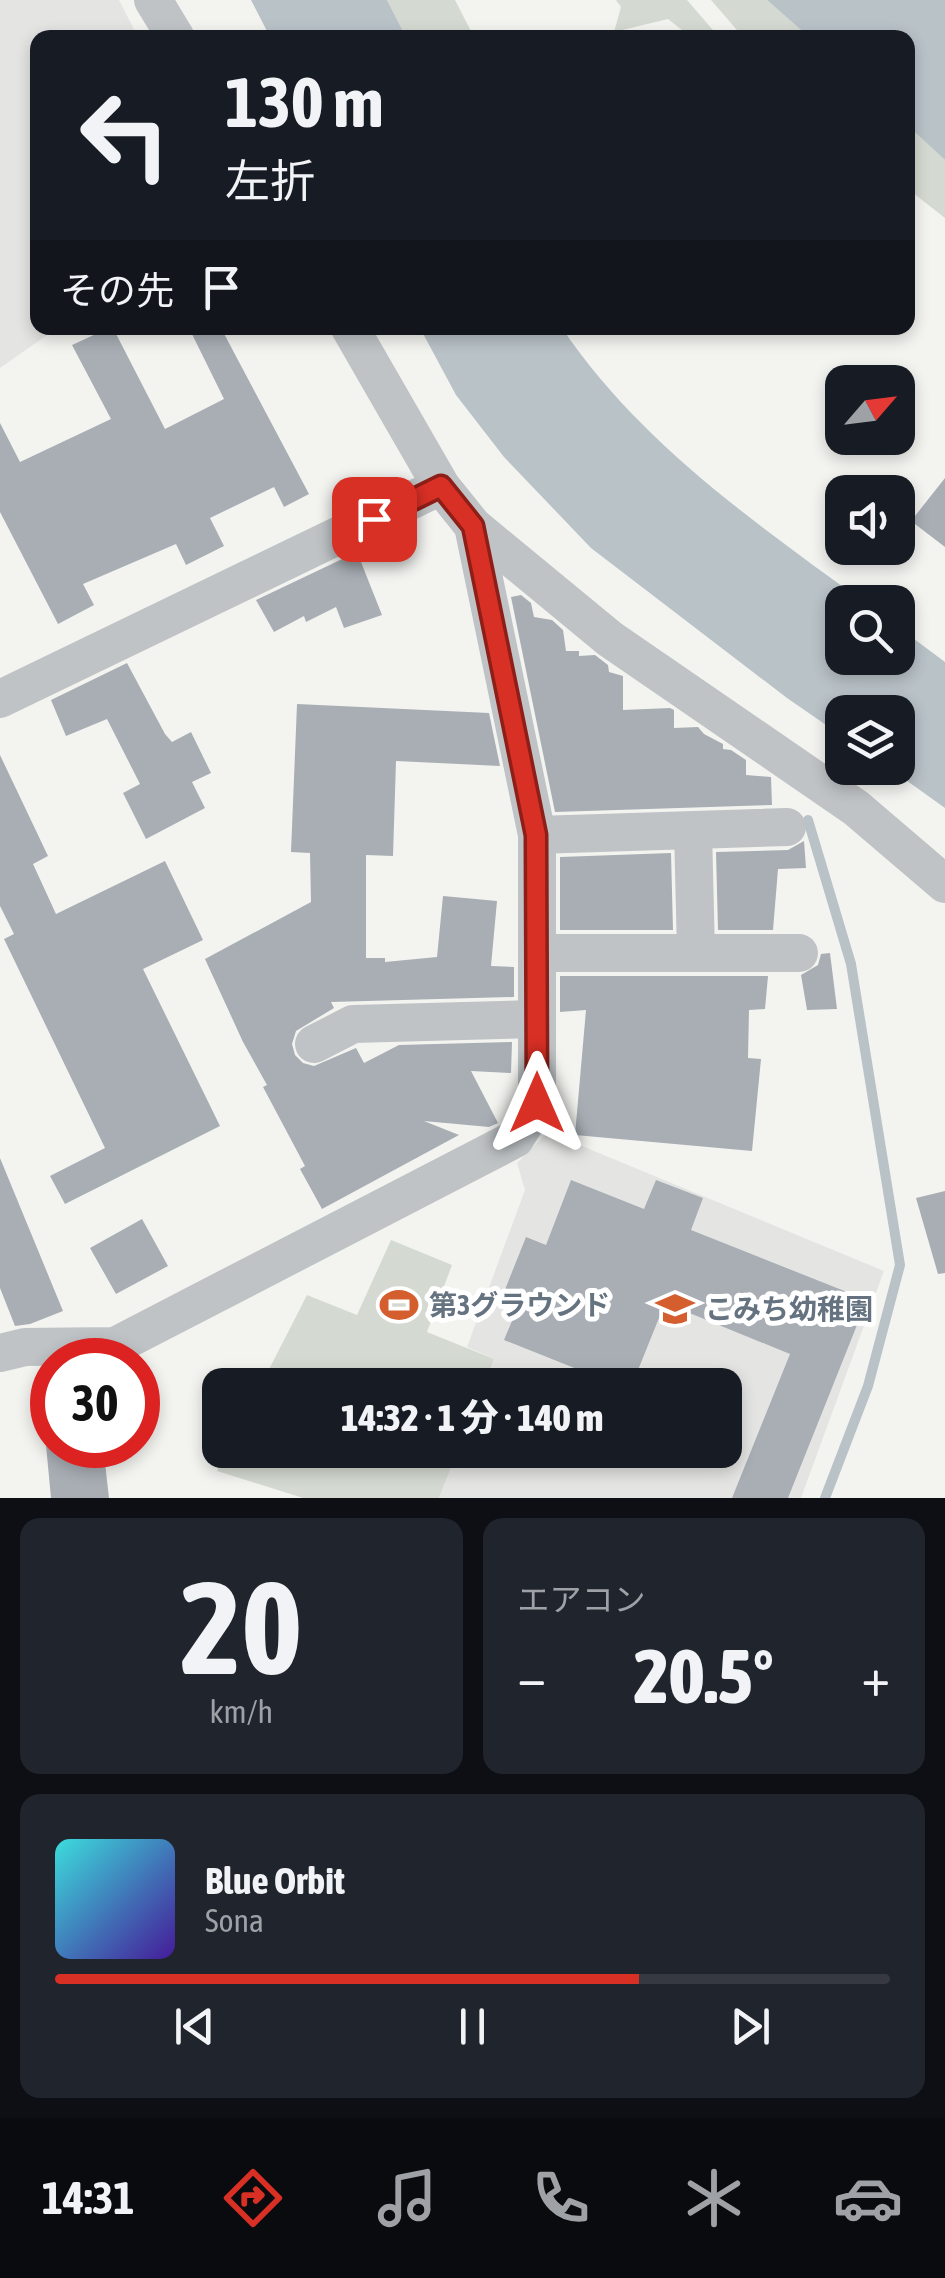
<!DOCTYPE html>
<html lang="ja">
<meta charset="utf-8">
<style>
:root{--surface:#171b24;--page:#20242c;--text:#f1f3f6;--muted:#9ea1a6;--line:#363941;--accent:#d93025}
body{margin:0;font-family:"Asap Condensed","Noto Sans JP",sans-serif;background:var(--page);color:var(--text);height:100vh;display:flex;flex-direction:column;font-size:38px;white-space:nowrap}
*{box-sizing:border-box;margin:0}
p{font-size:32px;color:var(--muted)}
.icon{flex:none;width:55px;height:55px;fill:none;stroke:currentColor;stroke-width:2;stroke-linecap:round;stroke-linejoin:round}
.map{position:relative;height:1498px;overflow:hidden}
.panel{display:flex;flex-direction:column;gap:20px;padding:20px;background:#0d0f14;flex:1}
.panel>*{flex:none}
.top-card{position:absolute;left:30px;top:30px;width:885px;height:305px;border-radius:20px;box-shadow:0 5px 15px #0003;background:#171b24;color:var(--text);overflow:hidden}
.needle{width:65px;rotate:62deg}
.controls{position:absolute;left:825px;top:365px;display:grid;gap:20px}
.controls a{display:grid;place-items:center;width:90px;height:90px;border-radius:20px;background:var(--surface);box-shadow:0 5px 15px #0003;font-size:50px}
.speed{position:absolute;left:30px;top:1338px;display:flex;gap:20px;font-size:50px;font-weight:700;text-align:center}
.speed>*{display:grid;place-content:center;width:130px;height:130px;border-radius:50%;background:var(--surface);box-shadow:0 5px 15px #0003;line-height:1}
.speed .limit{border:15px solid #d22;background:#fff;color:#111}
.pin{position:absolute;display:grid;place-items:center;width:85px;height:85px;color:#fff;margin:-42px;border-radius:20px;box-shadow:0 5px 15px #0006}
.me{position:absolute;width:110px;margin:-55px;rotate:0deg;stroke-linejoin:round;filter:drop-shadow(0 0 8px #0008)}
.turn{display:flex;align-items:center;gap:35px;height:210px;padding:0 30px;font-size:45px}
.turn .icon{width:130px;height:130px;stroke-width:2.5}
.turn b{display:block;font-size:70px;line-height:85px}
.then{display:flex;align-items:center;height:95px;padding:0 30px;background:#0003;gap:20px;font-size:38px}
.big{font-size:75px;font-weight:800;line-height:1.1}
.panel .widget{flex:1;display:flex;flex-direction:column;justify-content:center;gap:15px;min-width:0;padding:0 35px;border-radius:20px;background:var(--page)}
.panel .dial{align-items:center;gap:0}
.dial b{font-size:130px;line-height:1}
.song{display:flex;align-items:center;gap:30px}
.cover{width:120px;height:120px;border-radius:15px;background:linear-gradient(135deg,hsl(180 70% 55%),hsl(260 70% 35%))}
.played{height:10px;border-radius:5px;background:linear-gradient(90deg,var(--accent) 70%,var(--line) 70%)}
.keys{display:flex;justify-content:space-around;direction:ltr}
.heat{display:flex;justify-content:space-between;align-items:center;font-size:55px;direction:ltr}
.panel .tiles{flex:1;display:grid;gap:20px;grid-template-columns:1fr 1fr}
.widget:last-child{grid-column:span 2}
.trip{position:absolute;left:202px;top:1368px;width:540px;height:100px;border-radius:20px;background:var(--surface);box-shadow:0 5px 15px #0003;font-weight:800;line-height:100px;text-align:center}
.tabs{display:flex;height:160px;justify-content:space-around;align-items:center;background:#090b0e;color:var(--muted)}
.tabs .icon{width:70px;height:70px}
.tabs .active{color:var(--accent)}
.tabs b{font-size:45px;color:var(--text)}
.map>svg:first-child{display:block}
.built{fill:#e4e5e3}
.green{fill:#d4dad1}
.water{fill:#b9c2c7}
.lines{fill:none;stroke-linecap:round;stroke-linejoin:round}
.stream{stroke:#b9c2c7;stroke-width:10}
.building{fill:#a8aeb4}
.street{stroke:#bfc3c6;stroke-width:38}
.route-casing{stroke:#8d1f18;stroke-width:25}
.route{stroke:#d93025;stroke-width:18}
.labels{text-anchor:middle;stroke-width:10;stroke-linejoin:round;paint-order:stroke}
.poi-label{font-size:28px;font-weight:bold;fill:#65727f;stroke:#fff;text-anchor:start}
</style>
<div class="map">
<svg width="945" height="1498" viewBox="0 0 945 1498">
<rect width="100%" height="100%" fill="#f3f4f0"/>
<path class="built" d="M 0,0 L 119,0 L 138,37 L 38,38 L 38,328 L 57,328 L 0,368 Z
M 548,1132 L 884,1271 L 801,1498 L 439,1498 L 458,1450 L 725,1450 L 725,1385 L 484,1385 L 494,1359 L 467,1347 L 525,1190 L 517,1163 Z"/>
<path class="green" d="M 387,0 L 455,0 L 474,37 L 406,37 Z
M 616,0 L 687,0 L 719,37 L 691,37 L 668,19 L 614,32 L 621,7 Z
M 711,0 L 767,0 L 809,37 L 743,37 Z
M 908,126 L 945,160 L 945,218 L 908,189 Z
M 391,1240 L 452,1265 L 427,1332 L 494,1359 L 484,1385 L 261,1385 L 307,1295 L 357,1315 Z
M 228,1450 L 458,1450 L 439,1498 L 303,1498 L 217,1471 Z"/>
<path class="water" d="M 251,0 L 387,0 L 406,37 L 270,37 Z
M 767,0 L 945,0 L 945,160 L 908,126 L 908,38 L 809,37 Z
M 420,328 L 562,328 C 639,442 754,522 864,602 L 842,602 L 842,658 L 898,658 L 898,627 L 945,662 L 945,808 L 889,768 L 898,768 L 898,712 L 842,712 L 842,736 L 787,698 L 591,548 L 504,457 L 456,395 Z"/>
<g class="lines">
<path class="stream" d="M 808,820 L 851,964 L 900,1265 L 868,1386 L 825,1498"/>
</g>
<path class="building" d="M 109,328 L 113,328 L 165,429 L 224,399 L 189,328 L 221,328 L 309,494 L 284,507 L 274,487 L 210,518 L 224,546 L 186,565 L 176,544 L 83,584 L 94,605 L 58,624 L 0,512 L 0,423 L 20,462 L 111,419 L 72,345 Z
M 945,478 L 945,547 L 911,521 Z
M 357,552 L 382,615 L 344,628 L 336,607 L 306,622 L 304,616 L 274,632 L 256,600 Z
M 521,595 L 531,603 L 534,617 L 552,620 L 563,630 L 566,651 L 579,651 L 579,656 L 595,655 L 608,665 L 609,672 L 623,676 L 623,710 L 670,708 L 674,710 L 674,728 L 698,727 L 704,734 L 723,744 L 723,749 L 731,750 L 746,760 L 746,775 L 771,777 L 772,805 L 555,812 L 511,597 Z
M 127,663 L 165,734 L 172,742 L 191,732 L 211,773 L 192,782 L 205,808 L 146,839 L 123,793 L 140,784 L 107,719 L 66,736 L 51,700 Z
M 297,704 L 489,713 L 500,766 L 396,761 L 393,856 L 366,855 L 366,958 L 385,958 L 385,962 L 437,957 L 443,896 L 497,901 L 491,966 L 514,967 L 514,997 L 331,1002 L 334,1008 L 296,1031 L 292,1044 L 295,1055 L 303,1063 L 314,1066 L 356,1048 L 364,1063 L 399,1045 L 512,1042 L 511,1073 L 471,1071 L 498,1123 L 489,1127 L 424,1121 L 459,1135 L 322,1209 L 300,1169 L 305,1166 L 263,1087 L 267,1085 L 243,1042 L 205,959 L 311,902 L 310,853 L 291,852 Z
M 0,755 L 48,856 L 33,864 L 56,914 L 165,861 L 203,940 L 143,969 L 220,1126 L 65,1204 L 50,1176 L 105,1148 L 4,939 L 14,934 L 0,906 Z
M 804,841 L 806,868 L 778,869 L 773,930 L 718,930 L 716,852 L 788,850 Z
M 671,853 L 673,930 L 560,930 L 560,857 Z
M 830,953 L 837,1009 L 807,1010 L 801,975 L 818,965 L 821,954 Z
M 560,976 L 768,976 L 765,1009 L 749,1010 L 748,1058 L 761,1059 L 752,1151 L 575,1135 L 586,1010 L 560,1012 Z
M 0,1158 L 63,1311 L 30,1324 L 15,1326 L 0,1288 Z
M 571,1180 L 644,1209 L 656,1180 L 703,1198 L 691,1230 L 867,1300 L 788,1498 L 732,1498 L 790,1354 L 665,1303 L 632,1385 L 617,1385 L 504,1340 L 519,1304 L 502,1297 L 526,1237 L 546,1245 Z
M 945,1191 L 945,1273 L 938,1274 L 916,1198 Z
M 142,1219 L 168,1266 L 116,1294 L 90,1248 Z
M 46,1445 L 103,1445 L 109,1498 L 51,1498 Z"/>
<g class="lines">
<path class="street" d="M 153,0 L 176,38
M 350,328 L 441,486 L 473,526 L 610,639 L 856,808 L 945,884
M 0,699 L 441,486
M 693,830 L 696,953
M 537,835 L 787,827
M 537,953 L 799,953
M 314,1044 L 353,1024 L 537,1019
M 0,1353 L 25,1347 L 115,1346 L 515,1139 L 537,1103 L 537,835 L 473,526"/>
</g>
<g class="lines">
<g class="route-casing">
<path id="route" d="M 374,519 L 441,486 L 473,526 L 536,835 L 537,1103"/>
</g>
<use href="#route" class="route"/>
</g>
<defs>
<g id="stadium-bare" transform="scale(3)"><path d="M0-5a6.5 5 0 1 0 0 10a6.5 5 0 1 0 0-10ZM-3.5-1.8h7v3.6h-7Z" fill="#d55e2f" stroke="#fff" stroke-width="2.5" paint-order="stroke"/></g>
<g id="school-bare" transform="scale(3)"><path d="M0-5L7-2L0 1L-7-2ZM-4 1L0 2.5L4 1V4Q0 6-4 4Z" fill="#d55e2f" stroke="#fff" stroke-width="2.5" paint-order="stroke"/></g>
</defs>
<g fill-rule="evenodd">
<use href="#stadium-bare" x="399" y="1305"/>
<use href="#school-bare" x="675" y="1309"/>
</g>
<g class="labels">
<g class="poi-label">
<text x="429" y="1315">第3グラウンド</text>
<text x="705" y="1319">こみち幼稚園</text>
</g>
</g>
</svg>
<div class="controls">
<a><svg class="needle" viewBox="-14 -14 28 28"><path d="M0-13l5 13h-10z" fill="#e53935"/><path d="M0 13l5-13h-10z" fill="#9ea1a6"/></svg></a>
<a><svg class="icon" aria-label="sound" viewBox="0 0 24 24"><path d="M4 9h4l5-4v14l-5-4H4zM17 9q2 3 0 6"/></svg></a>
<a><svg class="icon" aria-label="search" viewBox="0 0 24 24"><circle cx="10" cy="10" r="6"/><path d="M15 15l6 6"/></svg></a>
<a><svg class="icon" aria-label="layers" viewBox="0 0 24 24"><path d="M12 4l9 5-9 5-9-5zM3 14l9 5 9-5"/></svg></a>
</div>
<div class="speed"><div class="limit">30</div></div>
<div class="pin" style="left:374px;top:519px;background:#d93025"><svg class="icon" aria-label="arrive" viewBox="0 0 24 24"><path d="M6 21V4h12l-3 4 3 4H6"/></svg></div>
<svg class="me" style="left:537px;top:1103px" viewBox="-20 -20 40 40"><path d="M0-17L14 15 0 8-14 15z" fill="#d93025" stroke="#fff" stroke-width="4"/></svg>
<div class="trip">14:32 · 1 分 · 140 m</div>
<div class="top-card">
<div class="turn"><svg class="icon" aria-label="left" viewBox="0 0 24 24"><path d="M17 20v-9H6M10 6l-5 5 5 5"/></svg><div><b>130 m</b>左折</div></div>
<div class="then">その先<svg class="icon" aria-label="arrive" viewBox="0 0 24 24"><path d="M6 21V4h12l-3 4 3 4H6"/></svg></div>
</div>
</div>
<section class="panel">
<div class="tiles">
<div class="widget dial"><b>20</b><p>km/h</p></div>
<div class="widget"><p>エアコン</p>
<div class="heat"><a>−</a><b class="big">20.5°</b><a>+</a></div>
</div>
<div class="widget">
<div class="song"><i class="cover"></i><div><b>Blue Orbit</b><p>Sona</p></div></div>
<div class="played"></div>
<div class="keys"><svg class="icon" aria-label="previous" viewBox="0 0 24 24"><path d="M18 5L8 12l10 7zM5 5v14"/></svg><svg class="icon" aria-label="pause" viewBox="0 0 24 24"><path d="M8 5v14M16 5v14"/></svg><svg class="icon" aria-label="next" viewBox="0 0 24 24"><path d="M6 5l10 7-10 7zM19 5v14"/></svg></div>
</div>
</div>
</section>
<nav class="tabs">
<b>14:31</b>
<svg class="icon active" aria-label="directions" viewBox="0 0 24 24"><path d="M12 3l9 9-9 9-9-9zM9 14v-3h6M13 9l2 2-2 2"/></svg>
<svg class="icon" aria-label="music" viewBox="0 0 24 24"><path d="M9 18V5l10-2v13"/><circle cx="6" cy="18" r="3"/><circle cx="16" cy="16" r="3"/></svg>
<svg class="icon" aria-label="phone" viewBox="0 0 24 24"><path d="M5 4h4l2 5-3 2q2 4 5 5l2-3 5 2v4C11 20 4 13 5 4z"/></svg>
<svg class="icon" aria-label="climate" viewBox="0 0 24 24"><path d="M12 3v18M4 7l16 10M4 17L20 7"/></svg>
<svg class="icon" aria-label="car" viewBox="0 0 24 24"><path d="M5 17H2v-5l4-1 3-4h7l3 4 3 1v5h-3M9 17h6M6 11h13"/><circle cx="7" cy="17" r="2"/><circle cx="17" cy="17" r="2"/></svg>
</nav>
